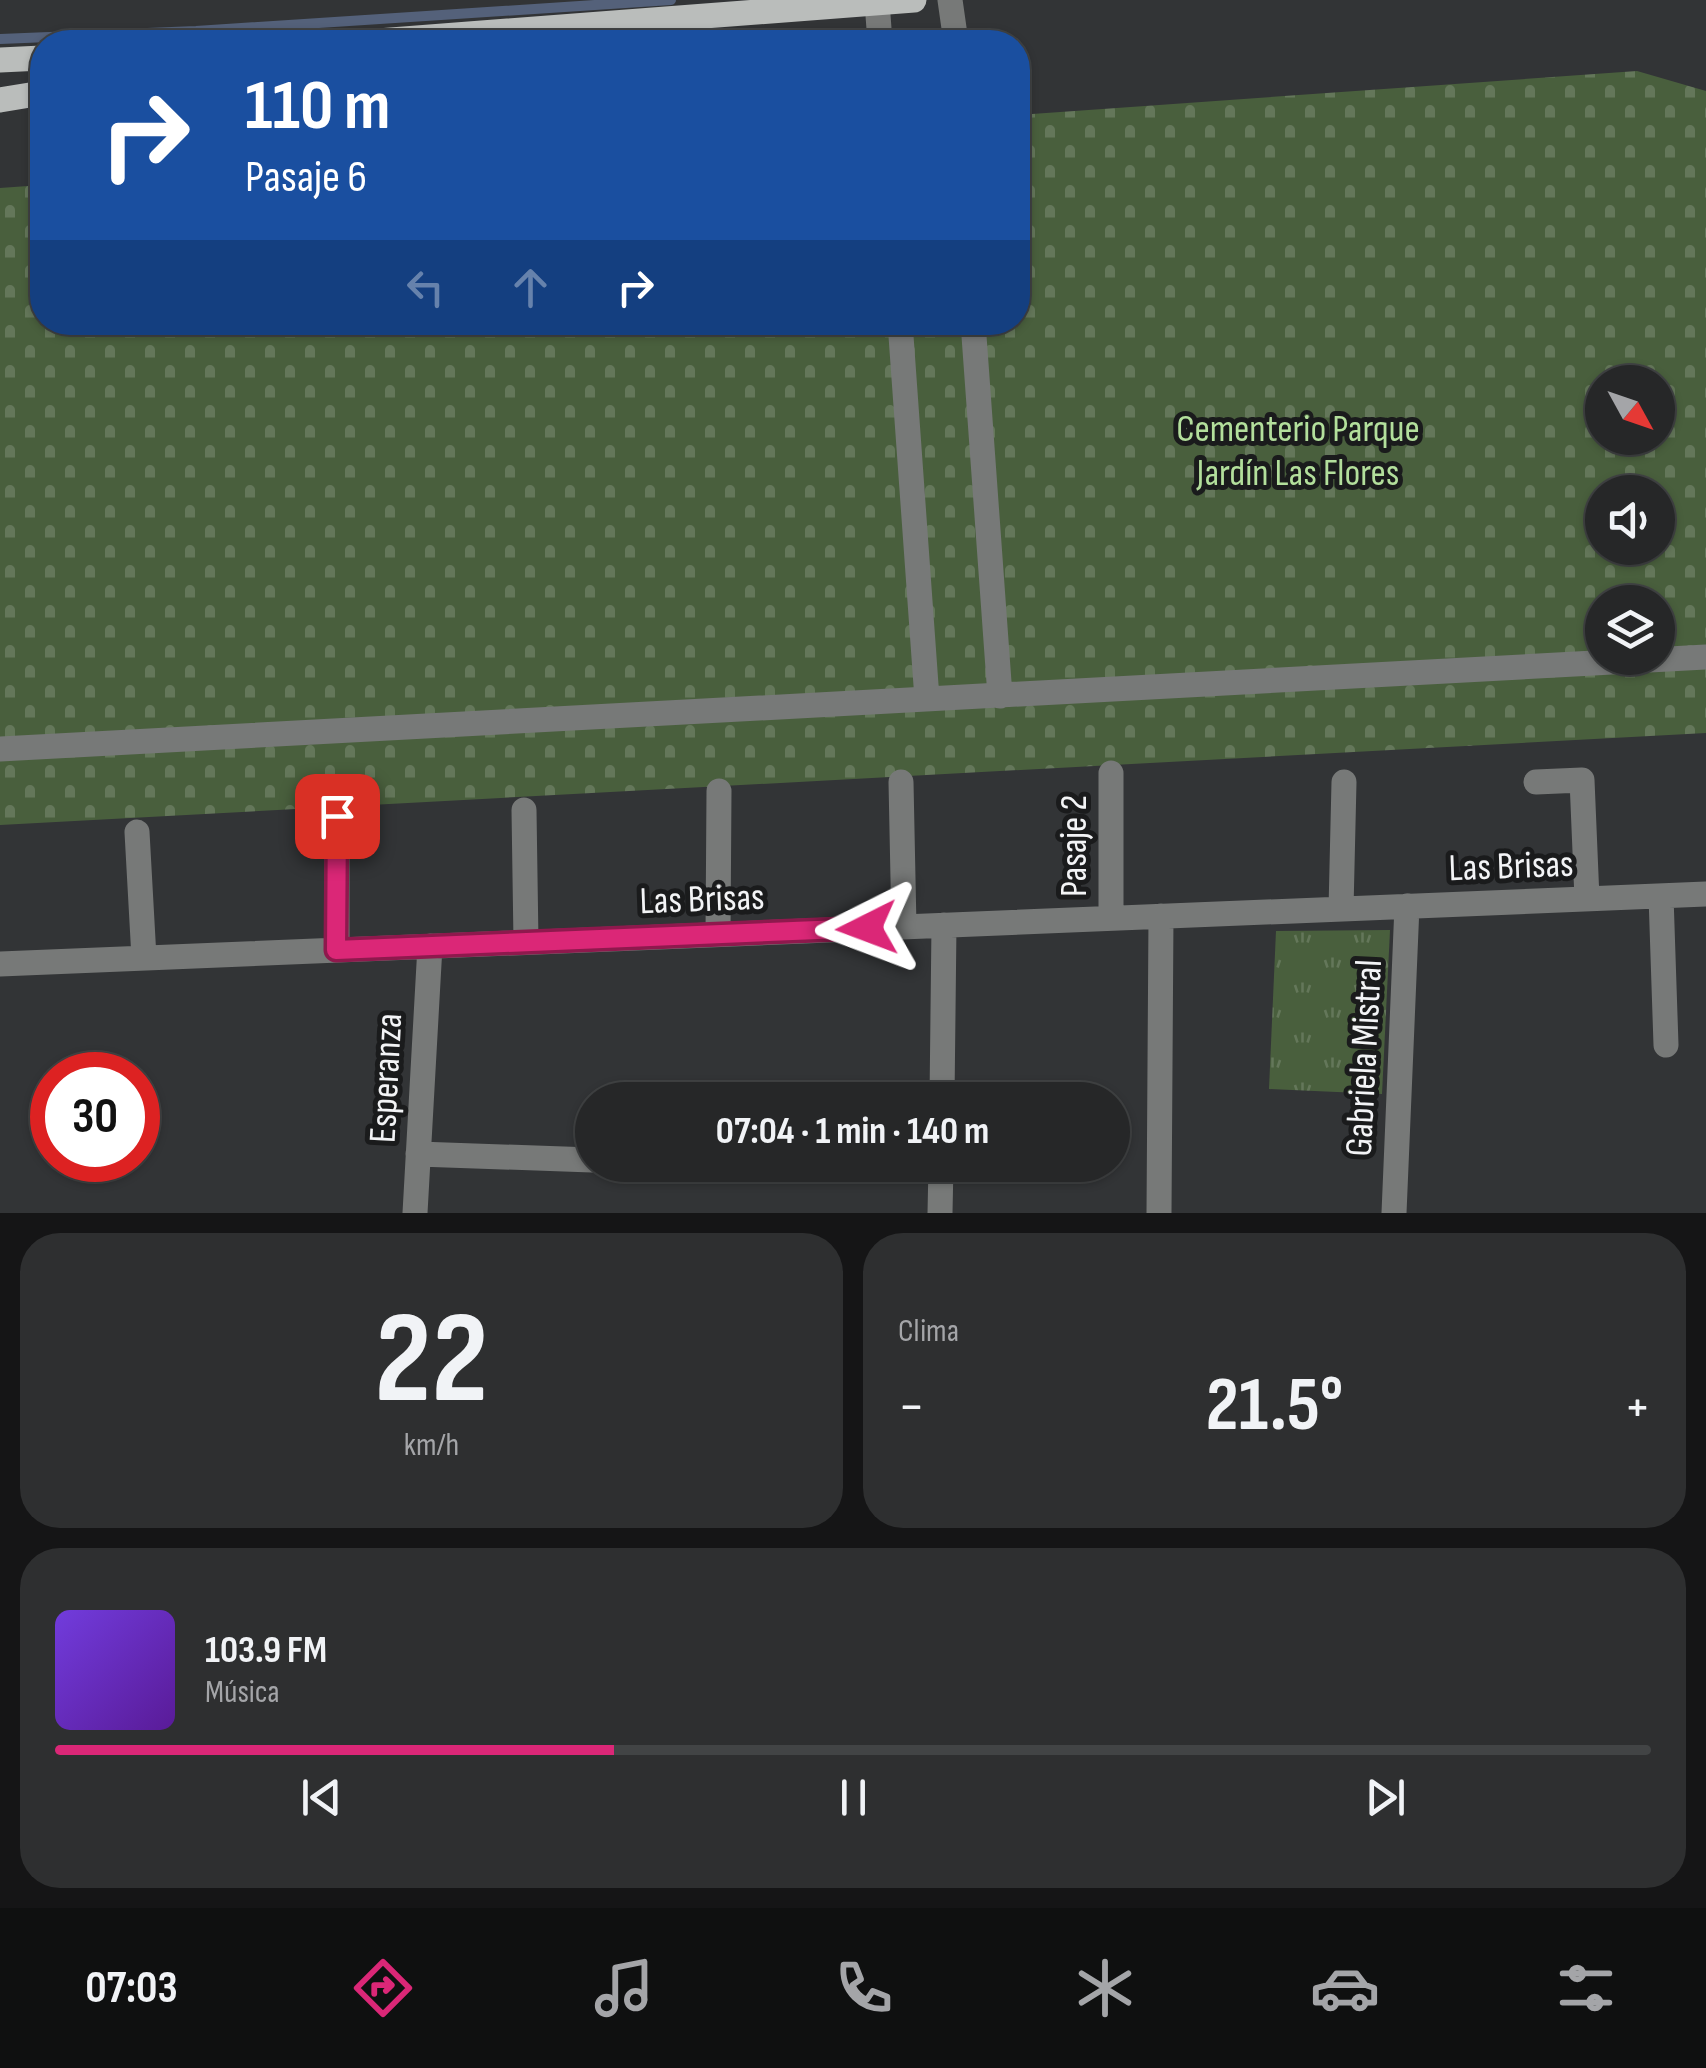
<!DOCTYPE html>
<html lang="es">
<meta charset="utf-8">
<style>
:root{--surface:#262728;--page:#2e2f30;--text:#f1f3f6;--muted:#a4a5a8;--line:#424445;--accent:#db2777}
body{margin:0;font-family:"Sofia Sans Condensed",sans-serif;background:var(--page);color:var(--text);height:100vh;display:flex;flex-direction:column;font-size:38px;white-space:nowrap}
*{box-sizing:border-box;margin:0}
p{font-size:32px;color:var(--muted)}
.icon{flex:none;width:55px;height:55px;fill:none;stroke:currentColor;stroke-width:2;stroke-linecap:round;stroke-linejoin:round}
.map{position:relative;height:1213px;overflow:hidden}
.sheet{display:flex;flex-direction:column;gap:20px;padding:20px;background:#151516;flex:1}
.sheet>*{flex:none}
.banner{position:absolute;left:30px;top:30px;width:1000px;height:305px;border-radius:40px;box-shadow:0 2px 8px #0004,0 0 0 2px var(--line);background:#1a4fa0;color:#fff;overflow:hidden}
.needle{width:65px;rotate:130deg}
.tools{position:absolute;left:1585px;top:365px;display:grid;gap:20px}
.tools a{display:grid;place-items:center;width:90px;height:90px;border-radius:50%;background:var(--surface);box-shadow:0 2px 8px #0004,0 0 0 2px var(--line);font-size:50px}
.speed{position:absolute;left:30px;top:1052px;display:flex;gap:20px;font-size:50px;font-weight:700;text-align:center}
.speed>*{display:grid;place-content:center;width:130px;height:130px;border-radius:50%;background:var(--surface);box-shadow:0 2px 8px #0004,0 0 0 2px var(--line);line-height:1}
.speed .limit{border:15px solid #d22;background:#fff;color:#111}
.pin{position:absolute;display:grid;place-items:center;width:85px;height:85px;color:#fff;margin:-42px;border-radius:20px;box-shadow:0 5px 15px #0006}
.me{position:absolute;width:110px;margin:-55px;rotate:267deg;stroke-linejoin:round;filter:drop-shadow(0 0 8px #0008)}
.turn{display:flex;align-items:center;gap:35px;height:210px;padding:0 50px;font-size:45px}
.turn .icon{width:130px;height:130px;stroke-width:2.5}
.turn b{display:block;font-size:70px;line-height:85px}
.lanes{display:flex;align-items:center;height:95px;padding:0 50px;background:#0003;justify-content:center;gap:50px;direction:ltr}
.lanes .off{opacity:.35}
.big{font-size:75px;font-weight:700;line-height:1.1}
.sheet .card{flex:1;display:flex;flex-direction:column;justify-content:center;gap:15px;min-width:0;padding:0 35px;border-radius:40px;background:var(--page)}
.sheet .dial{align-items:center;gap:0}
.dial b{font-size:130px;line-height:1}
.song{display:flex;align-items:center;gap:30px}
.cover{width:120px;height:120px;border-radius:15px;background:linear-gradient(135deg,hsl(260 70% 55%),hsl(270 70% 35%))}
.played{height:10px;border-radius:5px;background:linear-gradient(90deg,var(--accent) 35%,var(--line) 35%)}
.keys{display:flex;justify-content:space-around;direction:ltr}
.heat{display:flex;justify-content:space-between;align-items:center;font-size:55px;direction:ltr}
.sheet .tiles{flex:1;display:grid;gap:20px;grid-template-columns:1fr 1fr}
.card:last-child{grid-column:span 2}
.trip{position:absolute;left:575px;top:1082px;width:555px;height:100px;border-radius:50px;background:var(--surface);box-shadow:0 2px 8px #0004,0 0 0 2px var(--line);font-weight:700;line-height:100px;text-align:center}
.tabs{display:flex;height:160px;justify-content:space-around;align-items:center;background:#0f1010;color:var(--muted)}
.tabs .icon{width:70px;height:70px}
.tabs .on{color:var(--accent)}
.tabs b{font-size:45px;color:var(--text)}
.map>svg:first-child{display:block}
.cemetery{fill:url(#cemetery-stones);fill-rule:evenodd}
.park{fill:url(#park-tufts)}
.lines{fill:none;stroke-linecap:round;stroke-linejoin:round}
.stream{stroke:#54617a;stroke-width:10}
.minor{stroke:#777978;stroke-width:25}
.major{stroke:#babdbb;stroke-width:25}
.route-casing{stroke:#8e194d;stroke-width:25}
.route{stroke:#db2777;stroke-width:18}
.labels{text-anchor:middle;stroke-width:10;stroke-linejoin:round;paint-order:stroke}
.park-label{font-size:38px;fill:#b3df9c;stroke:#1a1b1c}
.street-label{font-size:38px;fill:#f3f4f6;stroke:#1a1b1c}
</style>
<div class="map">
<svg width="1706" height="1213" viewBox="0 0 1706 1213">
<defs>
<pattern id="cemetery-stones" width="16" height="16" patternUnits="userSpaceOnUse" patternTransform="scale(2.5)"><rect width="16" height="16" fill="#495f3d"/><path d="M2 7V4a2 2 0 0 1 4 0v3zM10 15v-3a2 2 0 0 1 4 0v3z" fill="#64775a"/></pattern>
<pattern id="park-tufts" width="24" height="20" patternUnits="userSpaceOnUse" patternTransform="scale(2.5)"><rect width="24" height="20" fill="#495f3d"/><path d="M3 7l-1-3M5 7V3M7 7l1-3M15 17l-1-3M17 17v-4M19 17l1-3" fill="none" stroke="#64775a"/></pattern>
</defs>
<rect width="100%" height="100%" fill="#323436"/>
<path class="cemetery" d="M 1637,71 L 1706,91 L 1706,733 L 0,825 L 0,188 L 42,185 L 42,322 L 1018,322 L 1018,115 ZM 1602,382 L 1658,382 L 1658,438 L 1602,438 ZM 1602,492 L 1658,492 L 1658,548 L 1602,548 ZM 1602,602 L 1658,602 L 1658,658 L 1602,658 Z"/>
<path class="park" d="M 1390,930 L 1382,1094 L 1269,1089 L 1276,931 Z"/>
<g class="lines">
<path class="stream" d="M 0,39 L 196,31 L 671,0"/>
<path class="minor" d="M 950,0 L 956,42
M 877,2 L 880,42
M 900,322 L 927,699
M 973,322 L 1000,696
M 0,749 L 1706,657
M 1111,773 L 1111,918
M 901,782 L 904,927
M 1536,782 L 1582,780 L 1587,899
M 524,810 L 526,942
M 137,832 L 144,958
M 1661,896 L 1666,1045
M 1341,909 L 1344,782
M 718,934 L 719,791
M 337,950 L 337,816
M 0,964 L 1706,894
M 942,1100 L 944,925
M 418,1154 L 592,1160
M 759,1165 L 795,1166
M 415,1213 L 430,946
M 940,1213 L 941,1165
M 1159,1213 L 1161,916
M 1394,1213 L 1407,906"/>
<path class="major" d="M 365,42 L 914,0
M 0,60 L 42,58
M 0,100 L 42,93"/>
</g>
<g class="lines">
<g class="route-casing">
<path id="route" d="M 337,816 L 336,950 L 867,928"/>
</g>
<use href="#route" class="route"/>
</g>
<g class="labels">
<g class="park-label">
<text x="1298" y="441">Cementerio Parque<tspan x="1298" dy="44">Jardín Las Flores</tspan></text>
</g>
<g class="street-label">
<text transform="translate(1073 846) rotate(-90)" y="13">Pasaje 2</text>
<text transform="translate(1511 865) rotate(-2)" y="13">Las Brisas</text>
<text transform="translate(702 898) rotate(-2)" y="13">Las Brisas</text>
<text transform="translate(1363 1058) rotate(-87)" y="13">Gabriela Mistral</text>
<text transform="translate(385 1078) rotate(-87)" y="13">Esperanza</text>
</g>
</g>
</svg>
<div class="tools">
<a><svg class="needle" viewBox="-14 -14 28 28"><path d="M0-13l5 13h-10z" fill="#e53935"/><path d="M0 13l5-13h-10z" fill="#a4a5a8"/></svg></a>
<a><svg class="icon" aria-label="sound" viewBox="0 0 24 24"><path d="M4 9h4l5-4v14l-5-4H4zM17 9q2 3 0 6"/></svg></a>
<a><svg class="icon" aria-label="layers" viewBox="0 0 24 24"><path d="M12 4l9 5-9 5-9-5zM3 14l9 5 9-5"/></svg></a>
</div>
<div class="speed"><div class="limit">30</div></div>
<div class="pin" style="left:337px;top:816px;background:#d93025"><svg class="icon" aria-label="arrive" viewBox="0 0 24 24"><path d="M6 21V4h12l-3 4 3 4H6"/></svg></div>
<svg class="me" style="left:867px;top:928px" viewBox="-20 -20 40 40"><path d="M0-17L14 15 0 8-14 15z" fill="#db2777" stroke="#fff" stroke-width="4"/></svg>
<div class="trip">07:04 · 1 min · 140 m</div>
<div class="banner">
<div class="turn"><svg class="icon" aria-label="right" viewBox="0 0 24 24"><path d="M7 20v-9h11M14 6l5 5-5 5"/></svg><div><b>110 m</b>Pasaje 6</div></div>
<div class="lanes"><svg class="icon off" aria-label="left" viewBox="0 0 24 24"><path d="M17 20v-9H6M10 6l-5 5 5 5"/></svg><svg class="icon off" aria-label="ahead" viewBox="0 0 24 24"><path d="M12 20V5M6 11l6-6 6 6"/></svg><svg class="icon" aria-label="right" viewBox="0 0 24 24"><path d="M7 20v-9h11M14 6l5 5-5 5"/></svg></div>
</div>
</div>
<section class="sheet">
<div class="tiles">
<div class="card dial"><b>22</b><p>km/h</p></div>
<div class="card"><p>Clima</p>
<div class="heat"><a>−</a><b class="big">21.5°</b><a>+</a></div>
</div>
<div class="card">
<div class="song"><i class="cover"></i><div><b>103.9 FM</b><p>Música</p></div></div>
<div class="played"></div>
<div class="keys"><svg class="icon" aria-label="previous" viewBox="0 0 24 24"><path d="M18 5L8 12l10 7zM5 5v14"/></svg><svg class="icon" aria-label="pause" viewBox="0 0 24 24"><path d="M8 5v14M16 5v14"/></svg><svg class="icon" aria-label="next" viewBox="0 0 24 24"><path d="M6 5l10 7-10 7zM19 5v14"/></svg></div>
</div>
</div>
</section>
<nav class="tabs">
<b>07:03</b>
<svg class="icon on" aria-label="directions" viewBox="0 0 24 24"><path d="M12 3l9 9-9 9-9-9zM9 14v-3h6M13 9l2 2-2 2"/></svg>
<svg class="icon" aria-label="music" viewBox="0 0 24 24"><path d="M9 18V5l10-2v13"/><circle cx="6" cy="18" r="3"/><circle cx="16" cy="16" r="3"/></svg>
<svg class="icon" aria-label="phone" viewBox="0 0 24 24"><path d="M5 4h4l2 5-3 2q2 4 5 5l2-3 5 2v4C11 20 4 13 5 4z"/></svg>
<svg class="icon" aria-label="climate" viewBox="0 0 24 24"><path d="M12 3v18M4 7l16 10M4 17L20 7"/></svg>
<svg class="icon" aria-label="car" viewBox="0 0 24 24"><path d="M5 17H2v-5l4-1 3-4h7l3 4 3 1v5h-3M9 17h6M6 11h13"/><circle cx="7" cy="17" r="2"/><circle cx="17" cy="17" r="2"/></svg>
<svg class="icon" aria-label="filters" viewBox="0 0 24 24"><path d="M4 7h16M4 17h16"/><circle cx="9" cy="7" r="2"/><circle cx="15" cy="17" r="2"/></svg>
</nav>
